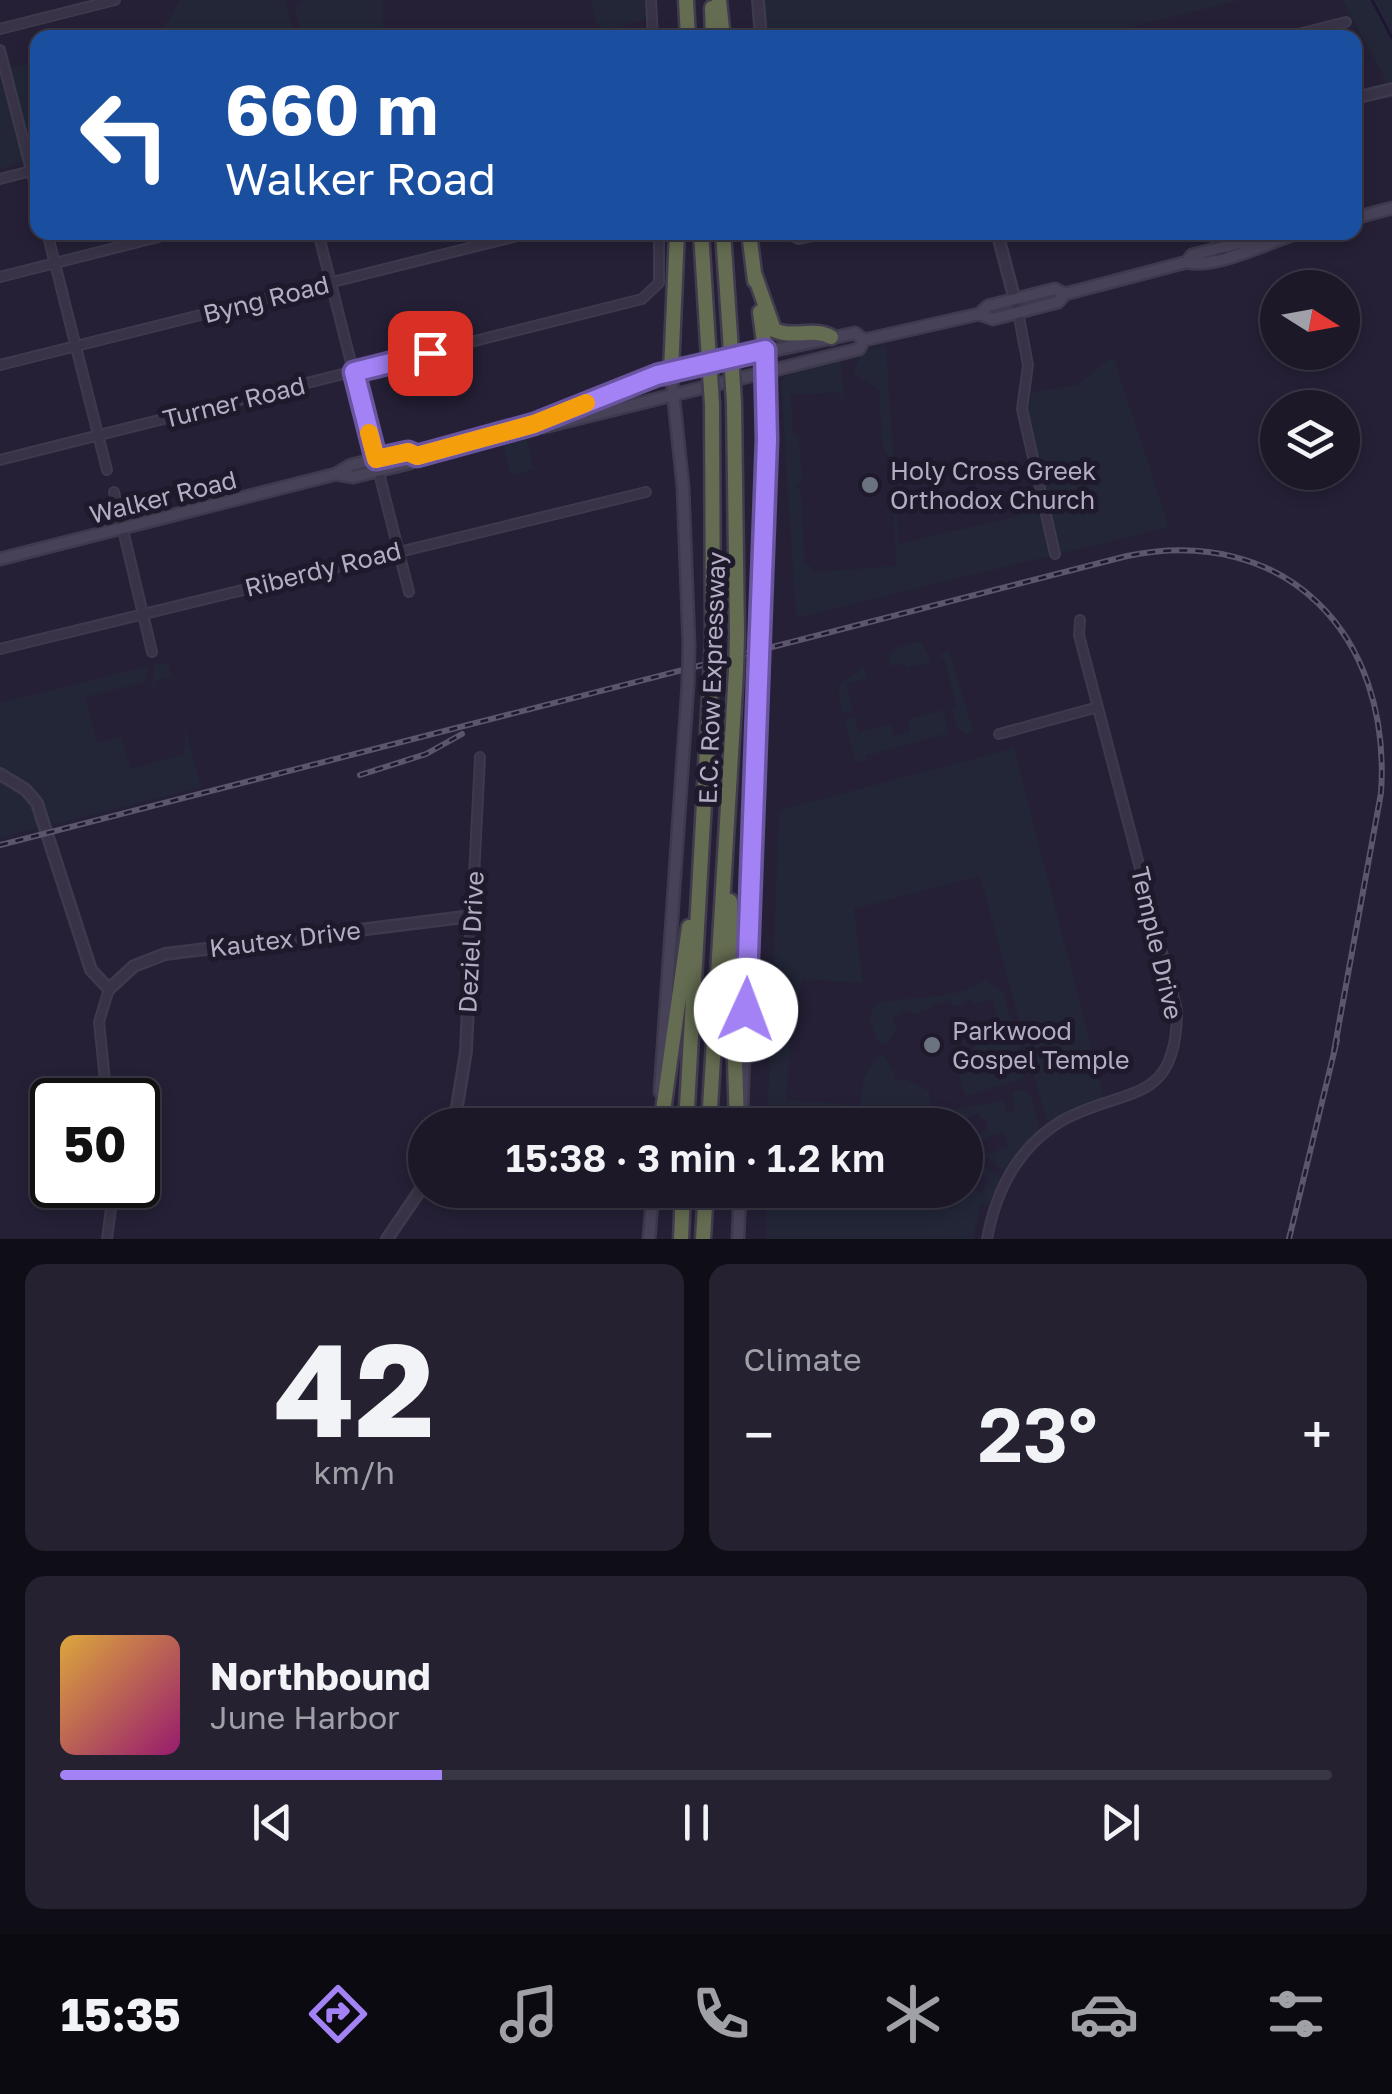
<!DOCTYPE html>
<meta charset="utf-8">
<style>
:root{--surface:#1c1828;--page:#252130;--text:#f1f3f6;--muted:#a0a0a8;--line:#3a3745;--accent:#a282f4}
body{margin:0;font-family:"Golos Text",sans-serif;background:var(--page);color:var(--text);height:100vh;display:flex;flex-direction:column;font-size:38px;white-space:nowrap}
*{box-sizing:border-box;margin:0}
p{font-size:32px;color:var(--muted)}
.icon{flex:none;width:55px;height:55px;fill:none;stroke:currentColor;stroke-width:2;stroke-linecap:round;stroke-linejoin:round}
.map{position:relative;height:1239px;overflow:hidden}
.details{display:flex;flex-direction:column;gap:25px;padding:25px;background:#0f0d16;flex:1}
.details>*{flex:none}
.guide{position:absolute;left:30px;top:30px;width:1332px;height:210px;border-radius:20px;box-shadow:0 5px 15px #0003,0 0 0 2px var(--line);background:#1a4fa0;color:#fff;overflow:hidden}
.needle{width:65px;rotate:101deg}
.controls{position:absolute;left:1260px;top:270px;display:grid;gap:20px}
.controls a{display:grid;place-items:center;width:100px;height:100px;border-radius:50%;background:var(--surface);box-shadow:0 5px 15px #0003,0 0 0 2px var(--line);font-size:50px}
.speed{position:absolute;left:30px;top:1078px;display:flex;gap:20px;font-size:50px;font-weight:700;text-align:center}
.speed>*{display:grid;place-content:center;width:130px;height:130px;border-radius:50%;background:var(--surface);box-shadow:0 5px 15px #0003,0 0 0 2px var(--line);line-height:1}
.speed .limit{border:5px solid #111;border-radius:15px;background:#fff;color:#111}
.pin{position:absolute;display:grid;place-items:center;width:85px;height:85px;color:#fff;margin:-42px;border-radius:20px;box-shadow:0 5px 15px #0006}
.me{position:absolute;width:110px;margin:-55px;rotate:2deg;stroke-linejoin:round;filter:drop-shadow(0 0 8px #0008)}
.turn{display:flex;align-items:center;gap:35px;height:210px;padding:0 30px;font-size:45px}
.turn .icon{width:130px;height:130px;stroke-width:2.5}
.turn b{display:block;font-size:70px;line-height:85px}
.big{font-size:75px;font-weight:600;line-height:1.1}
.details .widget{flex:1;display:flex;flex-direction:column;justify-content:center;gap:15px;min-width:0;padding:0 35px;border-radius:20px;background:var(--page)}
.details .dial{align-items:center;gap:0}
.dial b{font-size:130px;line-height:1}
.song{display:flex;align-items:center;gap:30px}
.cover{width:120px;height:120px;border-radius:15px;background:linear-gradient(135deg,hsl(40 70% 55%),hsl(320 70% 35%))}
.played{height:10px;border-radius:5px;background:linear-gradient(90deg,var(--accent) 30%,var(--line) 30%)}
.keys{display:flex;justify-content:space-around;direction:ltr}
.heat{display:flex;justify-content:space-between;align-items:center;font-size:55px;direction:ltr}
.details .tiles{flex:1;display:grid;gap:25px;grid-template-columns:1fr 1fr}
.widget:last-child{grid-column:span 2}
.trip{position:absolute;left:408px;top:1108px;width:575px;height:100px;border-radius:50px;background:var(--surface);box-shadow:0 5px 15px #0003,0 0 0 2px var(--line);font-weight:600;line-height:100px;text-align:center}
.menu{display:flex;height:160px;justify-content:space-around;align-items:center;background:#0b0a10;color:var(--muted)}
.menu .icon{width:70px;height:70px}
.menu .current{color:var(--accent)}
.menu b{font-size:45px;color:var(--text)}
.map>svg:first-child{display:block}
.green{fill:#222637}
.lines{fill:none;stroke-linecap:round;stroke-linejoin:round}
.stream{stroke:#1c1432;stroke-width:2.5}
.minor-casing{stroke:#3e3a4d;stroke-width:12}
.tertiary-casing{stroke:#3e3a4d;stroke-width:14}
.secondary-casing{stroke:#3e3a4d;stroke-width:15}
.motorway-casing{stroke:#403b4e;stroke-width:19}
.minor{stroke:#383346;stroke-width:8}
.tertiary{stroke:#383346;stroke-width:9}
.secondary{stroke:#484259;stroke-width:10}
.motorway{stroke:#646c51;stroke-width:14}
.rail-casing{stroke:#5b556d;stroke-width:6}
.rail{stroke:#1e192b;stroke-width:2.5;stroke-dasharray:8;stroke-linecap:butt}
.secondary-bridge-casing{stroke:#3e3a4d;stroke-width:15;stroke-linecap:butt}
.motorway-bridge-casing{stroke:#403b4e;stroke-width:19;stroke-linecap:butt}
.secondary-bridge{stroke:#484259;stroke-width:10}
.motorway-bridge{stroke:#646c51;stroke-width:14}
.route-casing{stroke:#69549f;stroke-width:25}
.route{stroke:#a282f4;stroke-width:18}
.slow{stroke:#f59e0b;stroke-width:18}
.worship-dot{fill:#6b7280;stroke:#1e192b;stroke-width:4}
.labels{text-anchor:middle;stroke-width:10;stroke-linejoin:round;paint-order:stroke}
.street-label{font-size:25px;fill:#b4adc3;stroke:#1e192b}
.poi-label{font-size:25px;fill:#b4adc3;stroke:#1e192b;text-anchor:start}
</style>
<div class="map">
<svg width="1392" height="1239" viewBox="0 0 1392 1239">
<rect width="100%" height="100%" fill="#252036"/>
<path class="green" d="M 180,0 L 290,0 L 286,2 L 295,37 L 129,37 L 163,29 Z
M 302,0 L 383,0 L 383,37 L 302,37 L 295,8 Z
M 590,0 L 647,0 L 648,18 L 606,31 L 597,24 Z
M 763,0 L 1241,0 L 1091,37 L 766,37 Z
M 1342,0 L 1392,0 L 1392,85 L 1389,86 Z
M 37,61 L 38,61 L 37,176 L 10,68 Z
M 0,71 L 24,161 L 0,169 Z
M 886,345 L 899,544 L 1050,508 L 1028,412 L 1032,392 L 1077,385 L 1113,356 L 1169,527 L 796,618 L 781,381 L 789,372 L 841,359 L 844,403 L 840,392 L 791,395 L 793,435 L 799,435 L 802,480 L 796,487 L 801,492 L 805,565 L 811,566 L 812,572 L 896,566 L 891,460 L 882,445 L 879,390 L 853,373 L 862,351 Z
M 527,438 L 533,470 L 510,475 L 503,444 Z
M 921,641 L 931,662 L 906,668 L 904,663 L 891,667 L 888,656 L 896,648 Z
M 949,650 L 973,730 L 969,735 L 957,729 L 952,708 L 956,706 L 944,659 L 938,656 Z
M 168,662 L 201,787 L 53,825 L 36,793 L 0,767 L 0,703 L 149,666 L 145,682 L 85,697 L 97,743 L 121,737 L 131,769 L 183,754 L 186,736 L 171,677 L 156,681 L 151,694 L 154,665 Z
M 864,667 L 867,678 L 846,684 L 853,711 L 842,713 L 838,685 Z
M 944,710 L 949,740 L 945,734 L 866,756 L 867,762 L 855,761 L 845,720 L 855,717 L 859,732 L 890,724 L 894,736 L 910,732 L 908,719 Z
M 1014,748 L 1105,1100 L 1079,1107 L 1052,1122 L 1046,1119 L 980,876 L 854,909 L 863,983 L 802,979 L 799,997 L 795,997 L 786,1099 L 860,1106 L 864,1077 L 875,1058 L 885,1055 L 896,1080 L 903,1078 L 929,1091 L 931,1111 L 942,1112 L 944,1117 L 938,1120 L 941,1125 L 767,1125 L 779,810 Z
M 0,779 L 27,798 L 43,827 L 0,838 Z
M 985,980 L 1003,991 L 1013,1028 L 1001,1031 L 992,999 L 974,1004 L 972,999 L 955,1007 L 948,1000 L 913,1015 L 908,1010 L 892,1018 L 897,1028 L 887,1045 L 877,1041 L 869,1017 L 876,1004 C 913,994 953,1002 985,980 Z
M 1017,1035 L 1026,1071 L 1022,1079 L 965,1096 L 955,1063 L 975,1057 L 973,1046 Z
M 1024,1090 L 1031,1095 L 1040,1131 L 1003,1171 L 986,1155 L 1009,1147 L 1003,1131 L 967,1146 L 970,1138 L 987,1131 L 986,1118 L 982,1120 L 978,1113 L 955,1125 L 949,1111 L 1003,1100 L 1007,1113 L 1014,1112 L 1013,1091 Z
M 979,1164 L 1000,1178 L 988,1206 L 981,1204 L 973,1239 L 767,1239 L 767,1190 L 965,1190 L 965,1186 L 983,1193 L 989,1177 L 974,1172 L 970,1176 Z"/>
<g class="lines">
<path class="stream" d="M 1372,0 L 1392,38"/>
<g class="minor-casing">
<path id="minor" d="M 651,0 L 653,38
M 0,29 L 115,0
M 1283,38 L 1346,22
M 0,50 L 38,197
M 0,179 L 31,171
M 47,232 L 107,470
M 318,232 L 409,592
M 0,277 L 178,232
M 1018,312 L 1028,365 L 1022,409 L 1055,554
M 0,365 L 533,232
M 0,460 L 642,299 L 659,283 L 659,232
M 114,492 L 152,652
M 0,649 L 646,492
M 999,734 L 1098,707
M 472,916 L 480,757
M 107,1100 L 99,1022 L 109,989
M 107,1239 L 114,1185
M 987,1239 C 996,1190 1019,1146 1063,1120 C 1125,1086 1177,1107 1177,1010 L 1079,635 L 1080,620"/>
</g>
<g class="tertiary-casing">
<path id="tertiary" d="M 758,0 L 761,38
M 1355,98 L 1392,89
M 784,232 L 799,238 L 828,232
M 997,232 L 1018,312
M 1215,232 L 1221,254
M 0,774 L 26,790 L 37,803 L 91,970 L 109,989 L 134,966 L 165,954 L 472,916 L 466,1051 L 454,1125
M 387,1239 L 425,1183"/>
</g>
<g class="secondary-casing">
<path id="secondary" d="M 1355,218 L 1392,208
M 1187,262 L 1192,255 L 1239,243 L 1253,246
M 979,314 L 993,319 L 1058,302 L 1065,294 L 1187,262 C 1214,270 1271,241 1301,232
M 671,372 L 683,487 L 689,645
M 534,424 L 544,427 L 859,349 L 864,340 L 979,314 L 988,306 L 1055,289 L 1065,294
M 336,474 L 353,477 L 410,463 L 417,456 L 534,424 L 547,415 L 657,375 L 855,333 L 864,340
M 0,559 L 336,474 L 351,465 L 408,452 L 417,456
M 759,632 L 767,440 L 765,350
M 660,1092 L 688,684
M 742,1109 L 758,667
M 649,1239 L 653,1190
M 738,1239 L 740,1190"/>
</g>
<g class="motorway-casing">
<path id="motorway" d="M 686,0 L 688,38
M 719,0 L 723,38
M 712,8 L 713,38
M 701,232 L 708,344
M 723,232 L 730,336
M 749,232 L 755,281
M 754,273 L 774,330 C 792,339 814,327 831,337
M 760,312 L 765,350
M 671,372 L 677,232
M 734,403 L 737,636
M 712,404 L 713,644
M 730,901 L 737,1125
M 661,1125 L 689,927
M 686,1125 L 711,677
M 709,1125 L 736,671
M 739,1190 L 740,1192
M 681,1239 L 683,1190
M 703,1239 L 706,1190"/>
</g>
<use href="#minor" class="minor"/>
<use href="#tertiary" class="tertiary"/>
<use href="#secondary" class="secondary"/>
<use href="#motorway" class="motorway"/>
<g class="rail-casing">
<path id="rail" d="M 360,775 L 426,754 L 462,734
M 0,845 L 1127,556 C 1285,524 1392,633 1381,793 L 1334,1051
M 1289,1239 L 1337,1040"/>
</g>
<use href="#rail" class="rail"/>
<g class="secondary-bridge-casing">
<path id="secondary-bridge" d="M 758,667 L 759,632
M 688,684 L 689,645"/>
</g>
<g class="motorway-bridge-casing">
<path id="motorway-bridge" d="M 730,336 L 734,403
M 708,344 L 712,404
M 736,671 L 737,636
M 711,677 L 713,644"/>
</g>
<use href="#secondary-bridge" class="secondary-bridge"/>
<use href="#motorway-bridge" class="motorway-bridge"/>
</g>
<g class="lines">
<g class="route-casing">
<path id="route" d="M 430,353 L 354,372 L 376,459 L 408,452 L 417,456 L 534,424 L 657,375 L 765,350 L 767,440 L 746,1010"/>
</g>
<use href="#route" class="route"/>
<path class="slow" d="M 369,433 L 376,459 L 408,452 L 417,456 L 534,424 L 586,403"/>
</g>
<g class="worship-dot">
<circle cx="870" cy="485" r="10"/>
<circle cx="932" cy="1045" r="10"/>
</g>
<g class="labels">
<g class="street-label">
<text transform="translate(266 299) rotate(-14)" y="9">Byng Road</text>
<text transform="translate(234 402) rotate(-14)" y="9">Turner Road</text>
<text transform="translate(163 497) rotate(-14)" y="9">Walker Road</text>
<text transform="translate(323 569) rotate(-14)" y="9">Riberdy Road</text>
<text transform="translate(712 678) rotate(-88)" y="9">E.C. Row Expressway</text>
<text transform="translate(285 939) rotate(-7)" y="9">Kautex Drive</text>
<text transform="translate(471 942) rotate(-87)" y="9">Deziel Drive</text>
<text transform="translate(1157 943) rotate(77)" y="9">Temple Drive</text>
</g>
<g class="poi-label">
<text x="890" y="480">Holy Cross Greek<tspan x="890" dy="29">Orthodox Church</tspan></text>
<text x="952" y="1040">Parkwood<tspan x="952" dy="29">Gospel Temple</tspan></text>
</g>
</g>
</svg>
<div class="controls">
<a><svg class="needle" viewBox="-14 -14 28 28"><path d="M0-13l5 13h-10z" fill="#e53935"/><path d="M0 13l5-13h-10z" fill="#a0a0a8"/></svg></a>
<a><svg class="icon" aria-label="layers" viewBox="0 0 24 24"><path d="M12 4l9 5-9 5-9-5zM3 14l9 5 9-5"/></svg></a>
</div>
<div class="speed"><div class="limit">50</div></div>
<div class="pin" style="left:430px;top:353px;background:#d93025"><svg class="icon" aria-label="arrive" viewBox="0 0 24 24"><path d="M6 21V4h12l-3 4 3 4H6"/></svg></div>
<svg class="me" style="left:746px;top:1010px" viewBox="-20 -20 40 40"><circle r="19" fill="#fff"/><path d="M0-13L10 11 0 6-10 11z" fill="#a282f4"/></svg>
<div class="trip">15:38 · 3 min · 1.2 km</div>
<div class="guide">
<div class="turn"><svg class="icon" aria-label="left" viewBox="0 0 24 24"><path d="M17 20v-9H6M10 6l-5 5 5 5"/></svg><div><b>660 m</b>Walker Road</div></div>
</div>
</div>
<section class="details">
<div class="tiles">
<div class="widget dial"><b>42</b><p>km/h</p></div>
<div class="widget"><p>Climate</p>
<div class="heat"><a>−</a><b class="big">23°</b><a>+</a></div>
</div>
<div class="widget">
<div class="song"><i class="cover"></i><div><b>Northbound</b><p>June Harbor</p></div></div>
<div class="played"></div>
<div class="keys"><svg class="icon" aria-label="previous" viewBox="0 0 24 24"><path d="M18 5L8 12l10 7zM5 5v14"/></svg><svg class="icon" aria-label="pause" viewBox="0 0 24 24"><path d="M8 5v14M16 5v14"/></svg><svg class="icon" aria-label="next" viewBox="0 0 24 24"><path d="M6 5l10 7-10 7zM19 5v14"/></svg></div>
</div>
</div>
</section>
<nav class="menu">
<b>15:35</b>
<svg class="icon current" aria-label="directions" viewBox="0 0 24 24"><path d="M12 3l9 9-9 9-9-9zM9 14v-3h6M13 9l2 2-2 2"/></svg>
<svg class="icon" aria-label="music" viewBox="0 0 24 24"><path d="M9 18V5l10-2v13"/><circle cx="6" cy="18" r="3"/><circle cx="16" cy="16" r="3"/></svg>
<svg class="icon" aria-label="phone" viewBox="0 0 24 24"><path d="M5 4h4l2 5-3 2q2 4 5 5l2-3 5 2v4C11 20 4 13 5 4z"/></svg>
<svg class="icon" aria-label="climate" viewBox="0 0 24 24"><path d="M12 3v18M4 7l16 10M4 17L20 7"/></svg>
<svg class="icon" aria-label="car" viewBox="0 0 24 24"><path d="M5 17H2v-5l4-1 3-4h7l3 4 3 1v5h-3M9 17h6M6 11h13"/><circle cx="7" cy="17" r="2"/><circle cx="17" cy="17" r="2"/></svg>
<svg class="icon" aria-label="filters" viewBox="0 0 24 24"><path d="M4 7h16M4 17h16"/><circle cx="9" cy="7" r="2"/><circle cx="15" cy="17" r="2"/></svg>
</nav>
